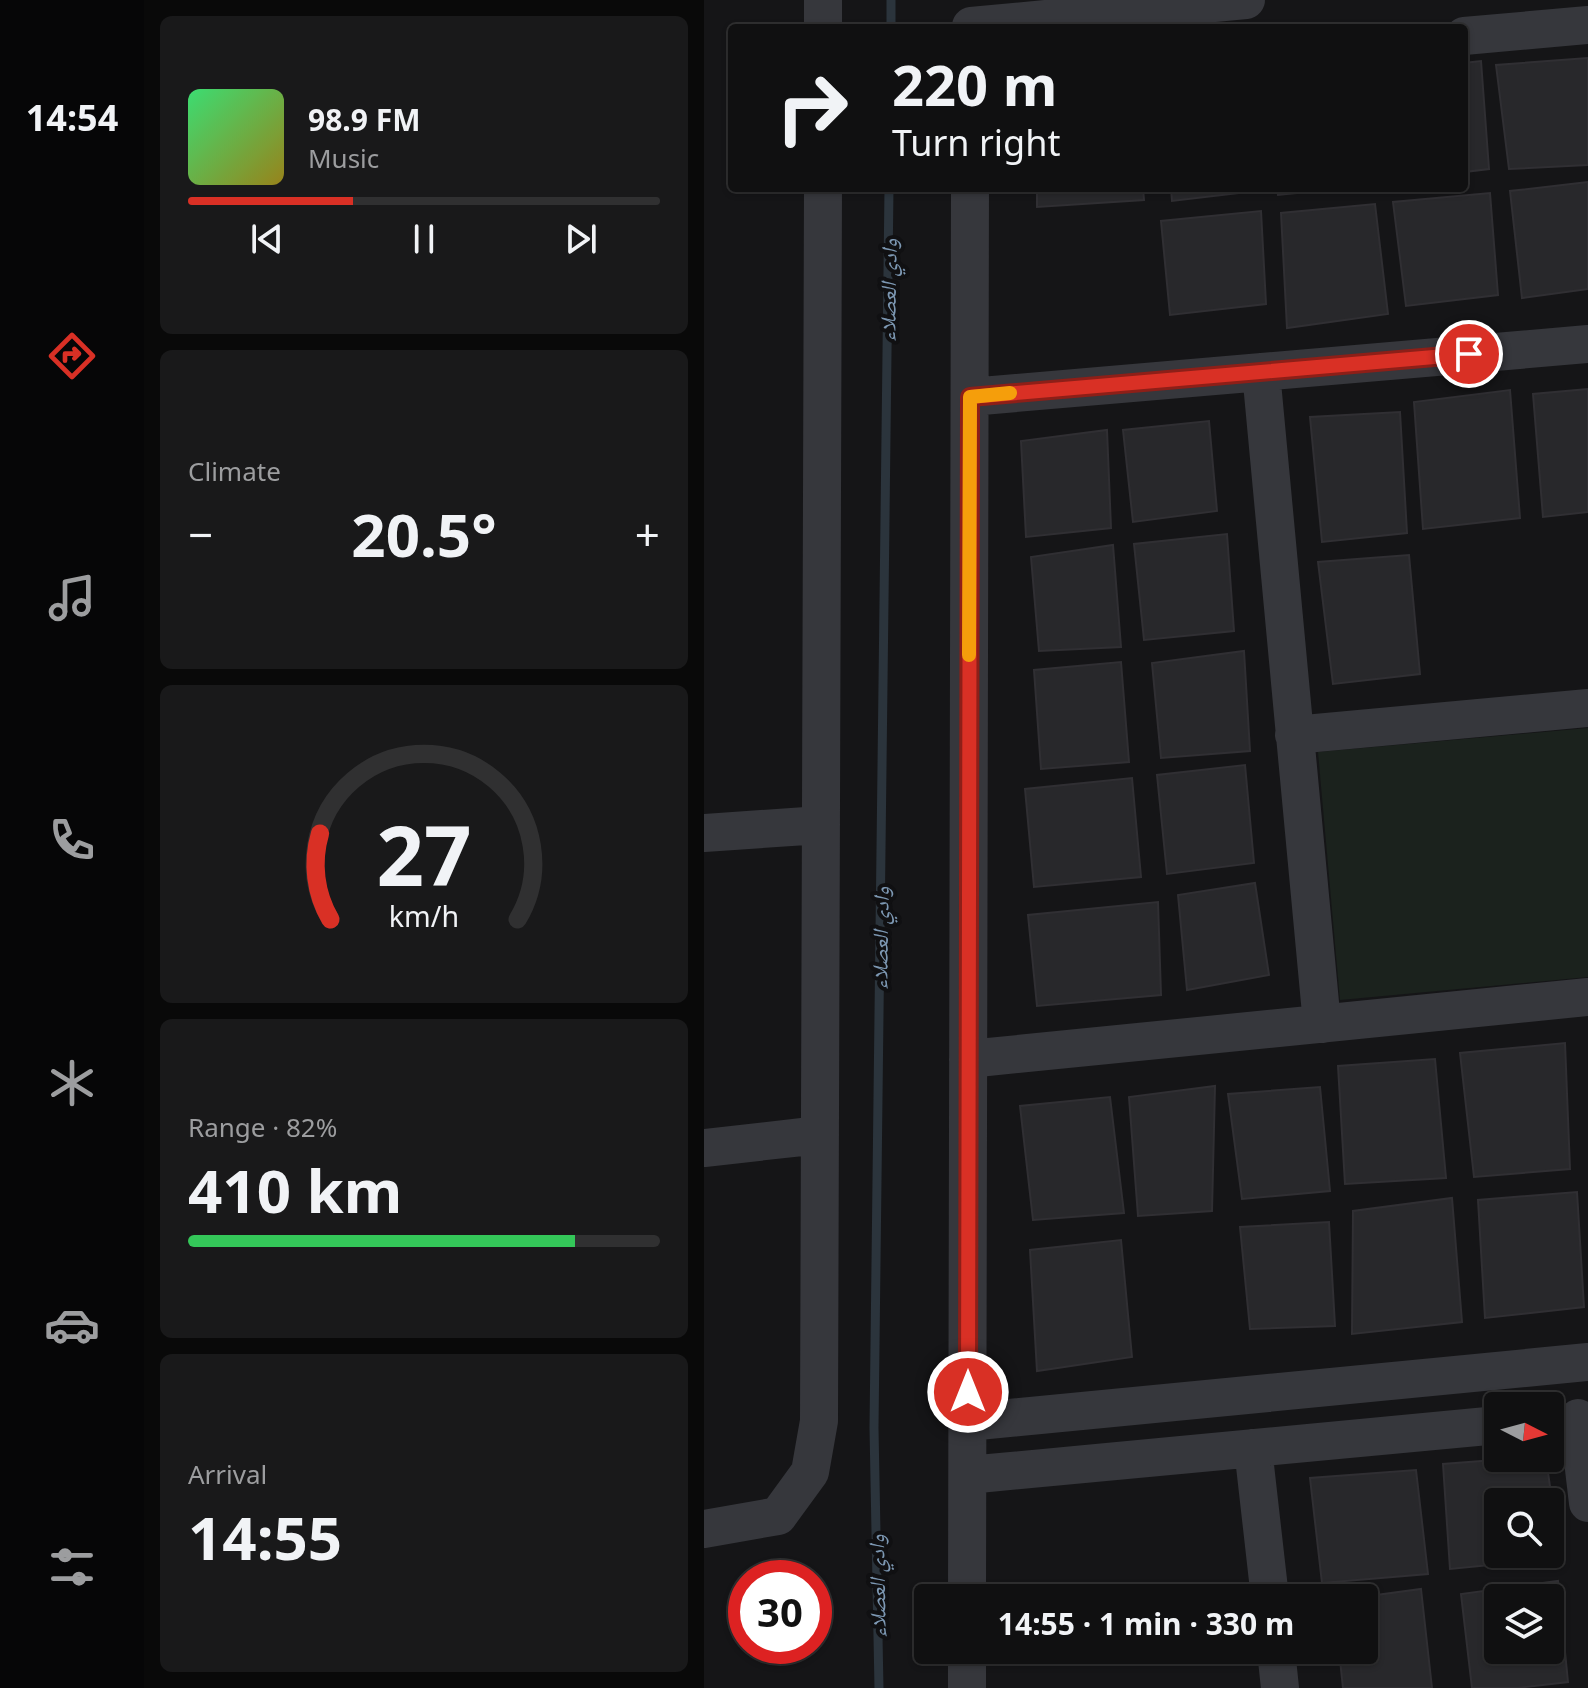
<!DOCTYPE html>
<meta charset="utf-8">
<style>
:root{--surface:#101011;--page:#19191a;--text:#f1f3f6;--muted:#9c9d9f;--line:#303031;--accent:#d93025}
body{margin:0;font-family:"Noto Sans","Noto Naskh Arabic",sans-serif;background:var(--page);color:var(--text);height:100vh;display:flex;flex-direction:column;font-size:30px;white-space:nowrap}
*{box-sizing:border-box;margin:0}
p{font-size:26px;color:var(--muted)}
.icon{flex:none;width:44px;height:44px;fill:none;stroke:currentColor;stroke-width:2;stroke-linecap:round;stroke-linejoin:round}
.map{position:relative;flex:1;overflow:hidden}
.panel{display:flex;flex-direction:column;gap:16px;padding:16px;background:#090909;width:560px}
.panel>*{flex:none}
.banner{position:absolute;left:24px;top:24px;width:740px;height:168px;border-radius:8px;box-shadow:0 2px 6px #0004,0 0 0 2px var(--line);background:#101011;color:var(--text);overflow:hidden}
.needle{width:52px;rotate:96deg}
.tools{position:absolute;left:780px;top:1392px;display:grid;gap:16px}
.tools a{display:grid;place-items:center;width:80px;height:80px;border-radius:8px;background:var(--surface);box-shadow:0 2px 6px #0004,0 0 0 2px var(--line);font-size:40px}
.speed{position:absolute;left:24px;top:1560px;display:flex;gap:16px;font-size:40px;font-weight:700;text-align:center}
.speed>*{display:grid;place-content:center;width:104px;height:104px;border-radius:50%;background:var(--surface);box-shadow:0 2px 6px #0004,0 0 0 2px var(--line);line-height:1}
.speed .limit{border:12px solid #d22;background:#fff;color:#111}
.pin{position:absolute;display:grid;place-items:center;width:68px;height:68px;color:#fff;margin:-34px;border:4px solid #fff;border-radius:50%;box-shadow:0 2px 8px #0007}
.me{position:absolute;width:88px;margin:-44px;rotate:0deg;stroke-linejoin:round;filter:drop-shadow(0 0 6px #0008)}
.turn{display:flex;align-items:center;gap:28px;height:168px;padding:0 32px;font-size:36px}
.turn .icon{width:104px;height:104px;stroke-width:2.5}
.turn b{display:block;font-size:56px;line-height:68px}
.big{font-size:60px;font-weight:700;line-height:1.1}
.panel .tile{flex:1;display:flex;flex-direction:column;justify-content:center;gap:12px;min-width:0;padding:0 28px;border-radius:12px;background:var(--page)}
.panel .dial{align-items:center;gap:0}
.dial svg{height:208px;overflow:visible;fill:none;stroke:var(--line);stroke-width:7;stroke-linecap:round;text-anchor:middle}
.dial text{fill:var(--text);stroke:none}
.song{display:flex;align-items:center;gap:24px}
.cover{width:96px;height:96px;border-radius:12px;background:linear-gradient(135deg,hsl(140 70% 55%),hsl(50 70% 35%))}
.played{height:8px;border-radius:4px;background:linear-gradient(90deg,var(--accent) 35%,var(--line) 35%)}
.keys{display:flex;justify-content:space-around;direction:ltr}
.heat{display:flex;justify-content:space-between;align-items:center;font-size:44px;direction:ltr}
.charge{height:12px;border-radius:6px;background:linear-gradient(90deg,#34c759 82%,var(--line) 0)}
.trip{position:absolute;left:210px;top:1584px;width:464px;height:80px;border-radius:8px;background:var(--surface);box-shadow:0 2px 6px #0004,0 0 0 2px var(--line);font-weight:700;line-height:80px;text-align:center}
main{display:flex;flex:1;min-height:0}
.tabs{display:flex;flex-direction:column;width:144px;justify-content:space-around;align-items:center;background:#060607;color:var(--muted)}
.tabs .icon{width:56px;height:56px}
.tabs .selected{color:var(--accent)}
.tabs b{font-size:36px;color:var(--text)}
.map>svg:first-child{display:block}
.green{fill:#1b221d}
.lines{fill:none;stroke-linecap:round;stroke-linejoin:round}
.stream{stroke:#2b343c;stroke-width:9}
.building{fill:#28282b;stroke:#302f33;stroke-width:2;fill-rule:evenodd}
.minor{stroke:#36373c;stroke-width:38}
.route-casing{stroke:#8d1f18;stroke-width:20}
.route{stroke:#d93025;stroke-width:14}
.slow{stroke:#f59e0b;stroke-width:14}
.labels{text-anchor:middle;stroke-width:8;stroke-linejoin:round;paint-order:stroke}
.water-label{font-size:22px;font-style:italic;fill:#7d98b3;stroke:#101012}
</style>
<main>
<nav class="tabs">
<b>14:54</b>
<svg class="icon selected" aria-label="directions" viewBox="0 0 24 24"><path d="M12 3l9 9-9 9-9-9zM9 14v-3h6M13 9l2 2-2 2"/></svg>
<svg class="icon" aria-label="music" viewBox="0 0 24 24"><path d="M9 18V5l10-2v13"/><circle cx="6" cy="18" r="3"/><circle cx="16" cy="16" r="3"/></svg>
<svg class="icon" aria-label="phone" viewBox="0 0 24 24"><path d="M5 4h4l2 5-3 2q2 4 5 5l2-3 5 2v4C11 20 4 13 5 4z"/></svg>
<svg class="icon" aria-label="climate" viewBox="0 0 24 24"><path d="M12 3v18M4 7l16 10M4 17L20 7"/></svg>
<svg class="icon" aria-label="car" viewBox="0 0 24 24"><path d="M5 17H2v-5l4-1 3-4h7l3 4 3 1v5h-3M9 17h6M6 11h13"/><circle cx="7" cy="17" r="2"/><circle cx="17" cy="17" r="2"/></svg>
<svg class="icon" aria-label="filters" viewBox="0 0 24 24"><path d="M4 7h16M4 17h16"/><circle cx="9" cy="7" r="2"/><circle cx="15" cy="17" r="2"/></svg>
</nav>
<section class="panel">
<div class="tile">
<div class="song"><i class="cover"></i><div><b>98.9 FM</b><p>Music</p></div></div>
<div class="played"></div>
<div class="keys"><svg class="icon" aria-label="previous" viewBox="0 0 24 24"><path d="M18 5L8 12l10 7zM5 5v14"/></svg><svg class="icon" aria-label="pause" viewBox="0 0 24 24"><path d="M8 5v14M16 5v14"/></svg><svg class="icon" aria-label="next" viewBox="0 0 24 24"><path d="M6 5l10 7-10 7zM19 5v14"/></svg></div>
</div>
<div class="tile"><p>Climate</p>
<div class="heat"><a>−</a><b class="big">20.5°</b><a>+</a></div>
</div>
<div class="tile dial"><svg viewBox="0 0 100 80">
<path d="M14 69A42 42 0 1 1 86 69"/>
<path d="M14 69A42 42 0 0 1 10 36" stroke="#d93025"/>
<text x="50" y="56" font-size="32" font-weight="700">27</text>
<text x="50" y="72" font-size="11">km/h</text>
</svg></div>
<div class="tile"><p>Range · 82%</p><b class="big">410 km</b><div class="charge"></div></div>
<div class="tile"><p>Arrival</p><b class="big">14:55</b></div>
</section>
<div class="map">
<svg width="884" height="1688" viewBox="0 0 884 1688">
<rect width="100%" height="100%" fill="#151517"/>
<path class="green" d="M 884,728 L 884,977 L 636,1000 L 614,752 Z"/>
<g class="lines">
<path class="stream" d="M 187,28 L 187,0
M 175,1688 L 170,1428 L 185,188"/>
</g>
<path class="building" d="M 884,58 L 884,165 L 805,169 L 792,65 Z
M 777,61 L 785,169 L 760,172 L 760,63 Z
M 884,182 L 884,289 L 818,298 L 806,191 Z
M 333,188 L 439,188 L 440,200 L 333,207 Z
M 467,188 L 551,188 L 551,191 L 468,201 Z
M 573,188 L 643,188 L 574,195 Z
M 786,193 L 794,295 L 702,306 L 689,202 Z
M 671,204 L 684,314 L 583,328 L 577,213 Z
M 557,211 L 562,304 L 466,315 L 457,221 Z
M 884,389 L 884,512 L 839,517 L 829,394 Z
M 806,390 L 816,518 L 719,529 L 710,402 Z
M 696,412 L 703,533 L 618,542 L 606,417 Z
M 505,421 L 513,511 L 429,522 L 419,430 Z
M 403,430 L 407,528 L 322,537 L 317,441 Z
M 523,534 L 530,631 L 440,640 L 430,544 Z
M 409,545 L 417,647 L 335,651 L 327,557 Z
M 705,555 L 716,674 L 629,684 L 614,562 Z
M 540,651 L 546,751 L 457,758 L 448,663 Z
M 417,662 L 425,762 L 337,769 L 330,670 Z
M 541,765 L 550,863 L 463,874 L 453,775 Z
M 428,778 L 437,877 L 330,887 L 321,789 Z
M 551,883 L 565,975 L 483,990 L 474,895 Z
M 454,902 L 457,995 L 333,1006 L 324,915 Z
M 861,1043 L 866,1169 L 770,1177 L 756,1053 Z
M 731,1059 L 742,1178 L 641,1184 L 634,1066 Z
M 511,1086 L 508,1211 L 434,1216 L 425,1097 Z
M 616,1087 L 626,1191 L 538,1199 L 524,1094 Z
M 406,1097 L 420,1213 L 329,1220 L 316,1106 Z
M 873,1192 L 880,1307 L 781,1318 L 774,1200 Z
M 748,1198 L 758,1322 L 648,1334 L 649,1211 Z
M 625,1222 L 631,1326 L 546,1329 L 536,1227 Z
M 417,1240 L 428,1357 L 333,1371 L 326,1250 Z
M 817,1458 L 842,1458 L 856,1558 L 746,1569 L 739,1464 ZM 794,1502 L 846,1502 L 846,1554 L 794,1554 Z
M 712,1470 L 724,1574 L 618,1583 L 606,1478 Z
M 854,1581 L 864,1682 L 813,1688 L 768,1688 L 757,1594 ZM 794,1598 L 846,1598 L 846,1650 L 794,1650 Z
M 717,1589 L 728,1688 L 639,1688 L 635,1650 L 660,1650 L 660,1598 L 650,1598 Z"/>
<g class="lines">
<path class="minor" d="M 267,26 L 542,0
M 119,28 L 119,0
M 760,36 L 884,25
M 557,372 L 618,1024
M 266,397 L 884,344
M 590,735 L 884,708
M 0,833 L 117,825
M 264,1059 L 884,997
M 0,1148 L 116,1135
M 874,1418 L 884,1503
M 264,1422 L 884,1362
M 549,1448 L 566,1598
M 264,1475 L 794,1425
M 0,1529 L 74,1516 L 106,1472 L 115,1421 L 119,188
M 263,1598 L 266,188
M 572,1650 L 576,1688
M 263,1688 L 263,1650"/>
</g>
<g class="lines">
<g class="route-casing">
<path id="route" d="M 264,1392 L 266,397 L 765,354"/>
</g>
<use href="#route" class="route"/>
<path class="slow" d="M 265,655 L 266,397 L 306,393"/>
</g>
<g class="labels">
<g class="water-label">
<text transform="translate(184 290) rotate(-89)" y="8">وادي العصلاء</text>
<text transform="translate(176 938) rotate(-89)" y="8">وادي العصلاء</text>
<text transform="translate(173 1586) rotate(-91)" y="8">وادي العصلاء</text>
</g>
</g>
</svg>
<div class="tools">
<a><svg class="needle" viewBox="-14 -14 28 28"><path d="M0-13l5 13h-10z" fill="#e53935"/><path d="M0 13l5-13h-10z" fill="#9c9d9f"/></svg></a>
<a><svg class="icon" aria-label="search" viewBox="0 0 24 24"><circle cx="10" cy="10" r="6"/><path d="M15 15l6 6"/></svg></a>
<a><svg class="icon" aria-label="layers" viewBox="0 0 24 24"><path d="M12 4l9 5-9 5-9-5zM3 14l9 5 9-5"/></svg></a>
</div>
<div class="speed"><div class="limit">30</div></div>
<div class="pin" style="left:765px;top:354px;background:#d93025"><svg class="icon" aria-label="arrive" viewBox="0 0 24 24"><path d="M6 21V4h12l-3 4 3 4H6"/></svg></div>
<svg class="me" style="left:264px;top:1392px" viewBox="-20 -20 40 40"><circle r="17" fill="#d93025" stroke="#fff" stroke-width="3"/><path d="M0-11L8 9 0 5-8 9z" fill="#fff"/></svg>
<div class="trip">14:55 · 1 min · 330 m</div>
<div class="banner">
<div class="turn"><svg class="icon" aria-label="right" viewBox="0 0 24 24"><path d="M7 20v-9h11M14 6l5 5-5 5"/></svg><div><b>220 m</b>Turn right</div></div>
</div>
</div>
</main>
